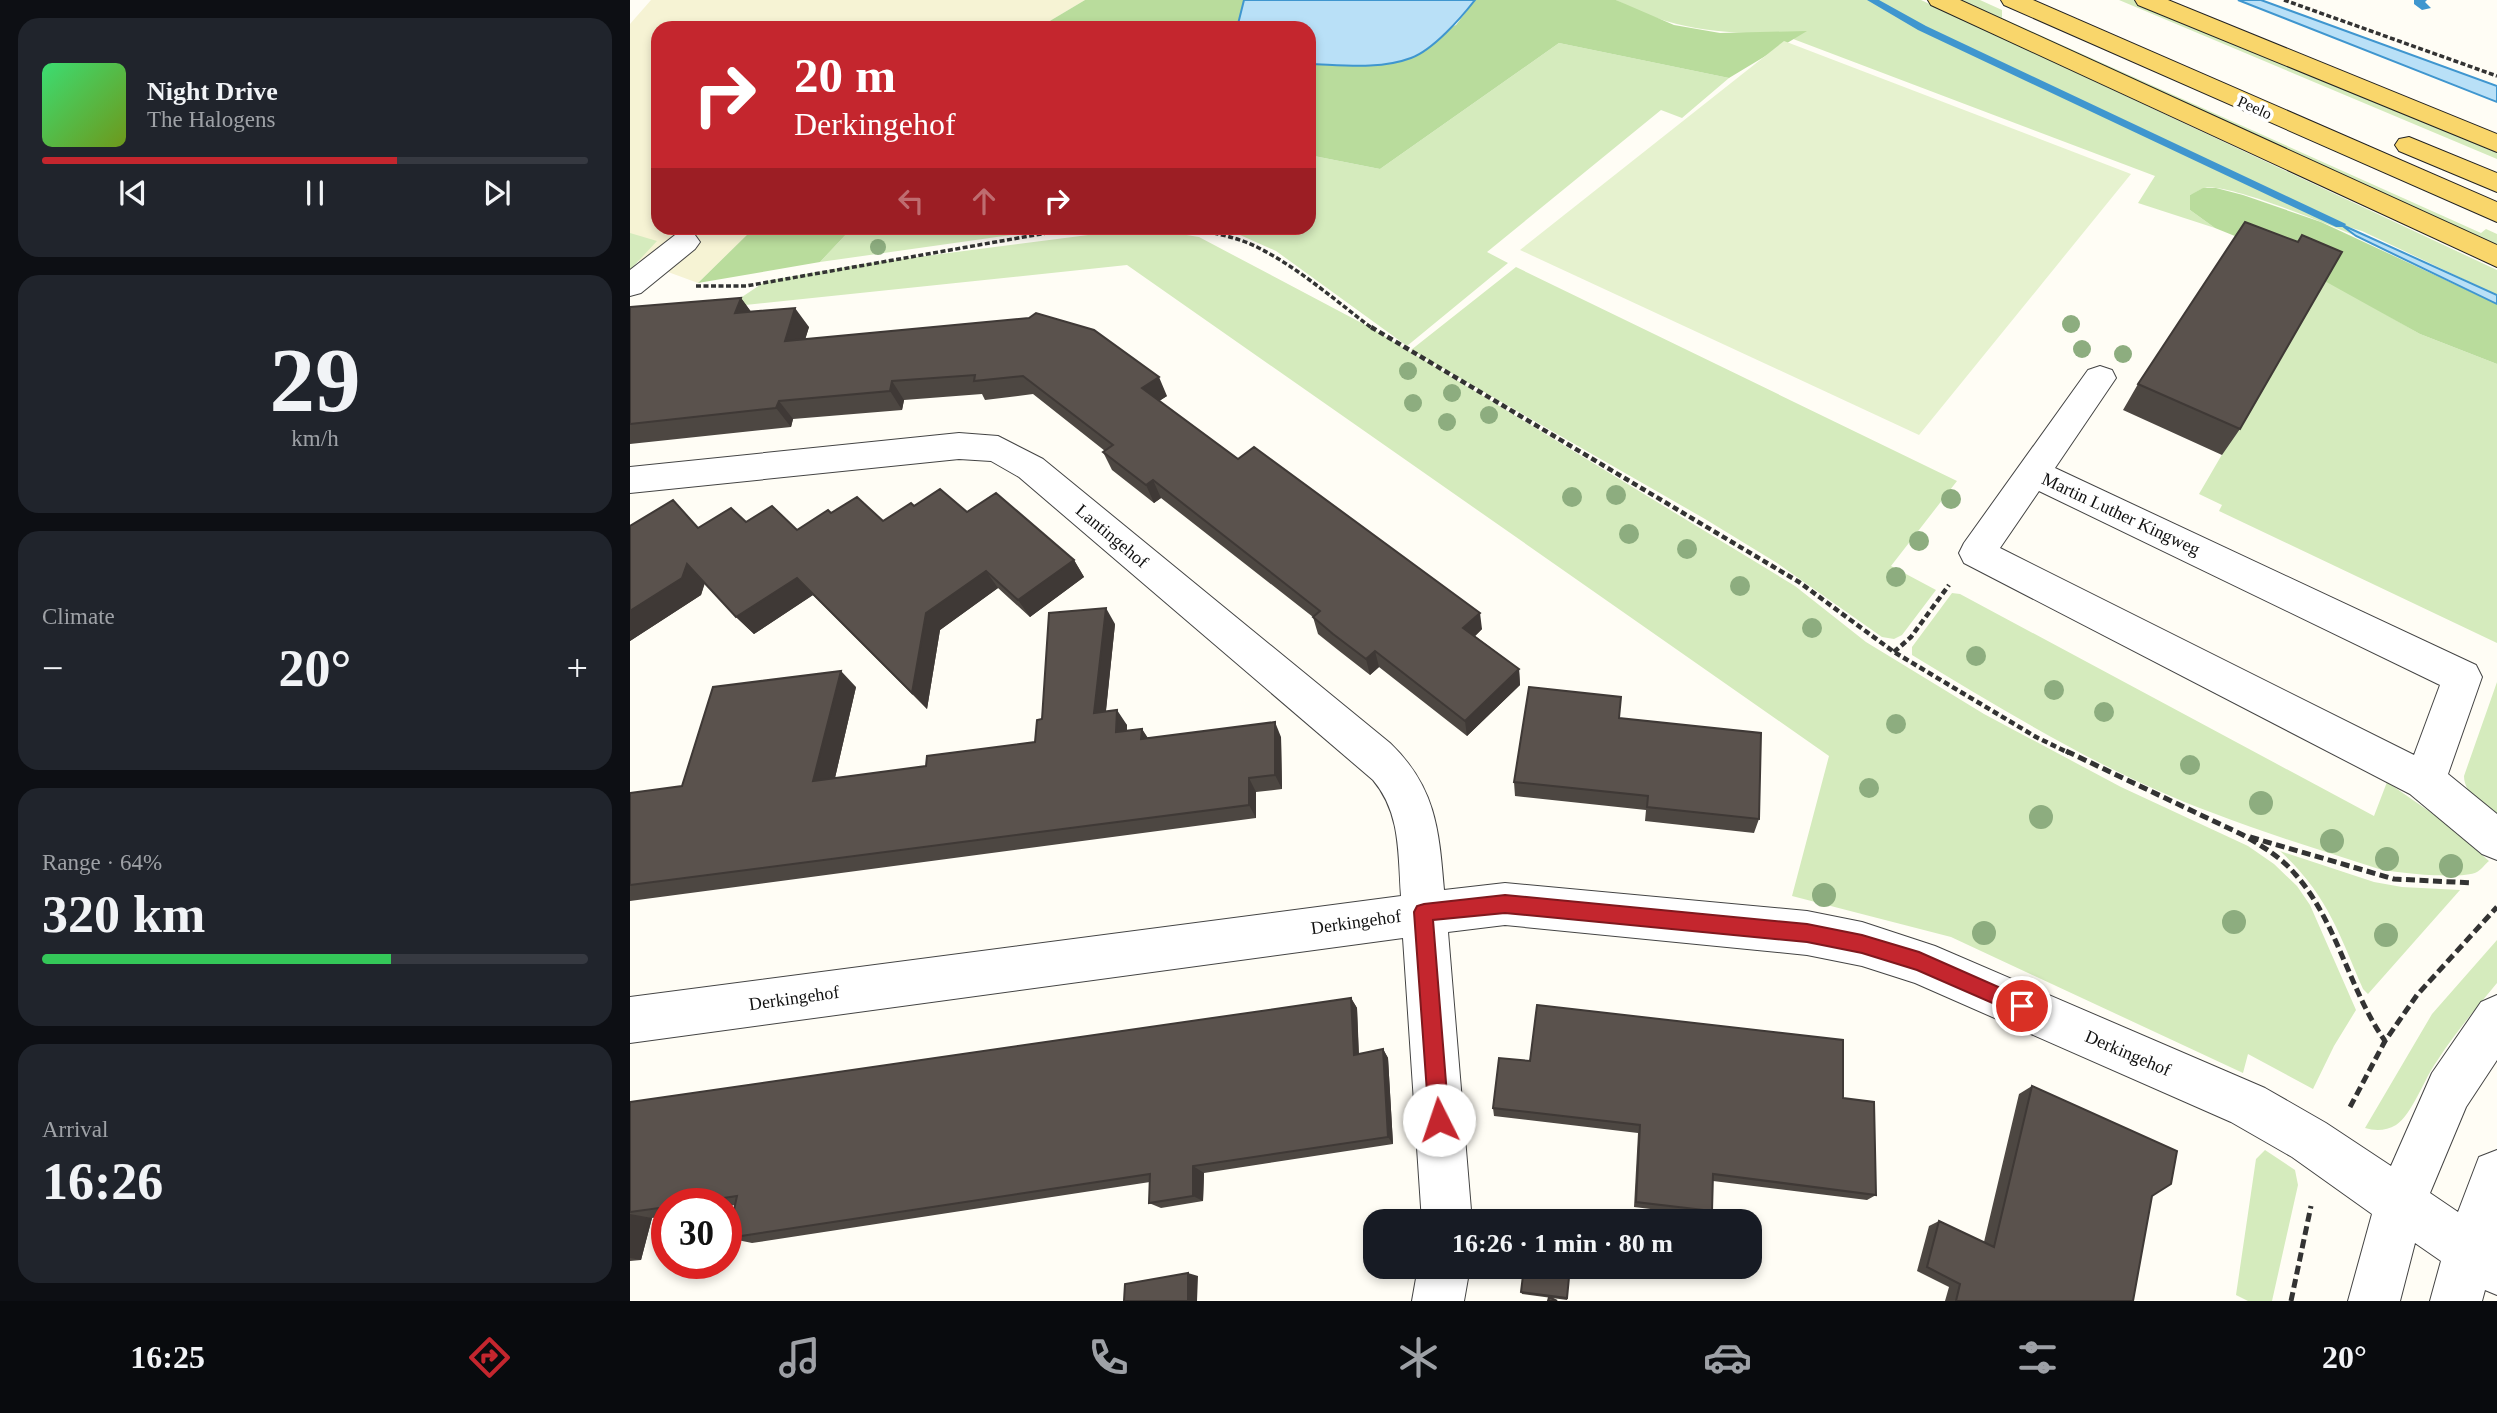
<!DOCTYPE html>
<meta charset="utf-8">
<style>
:root{--surface:#171b24;--page:#20242c;--text:#f1f3f6;--muted:#9ea1a6;--line:#363941;--accent:#c4262e}
body{margin:0;font-family:Georgia,serif;background:var(--page);color:var(--text);height:100vh;display:flex;flex-direction:column;font-size:26px;white-space:nowrap}
*{box-sizing:border-box;margin:0}
p{font-size:23px;color:var(--muted)}
.icon{flex:none;width:38px;height:38px;fill:none;stroke:currentColor;stroke-width:2;stroke-linecap:round;stroke-linejoin:round}
.map{position:relative;flex:1;overflow:hidden}
.details{display:flex;flex-direction:column;gap:18px;padding:18px;background:#0d0f14;width:630px}
.details>*{flex:none}
.top-card{position:absolute;left:21px;top:21px;width:665px;height:214px;border-radius:21px;box-shadow:0 4px 10px #0003;background:#c4262e;color:#fff;overflow:hidden}
.speed{position:absolute;left:21px;top:1188px;display:flex;gap:14px;font-size:35px;font-weight:700;text-align:center}
.speed>*{display:grid;place-content:center;width:91px;height:91px;border-radius:50%;background:var(--surface);box-shadow:0 4px 10px #0003;line-height:1}
.speed .limit{border:10px solid #d22;background:#fff;color:#111}
.pin{position:absolute;display:grid;place-items:center;width:60px;height:60px;color:#fff;margin:-30px;border:4px solid #fff;border-radius:50%;box-shadow:0 2px 7px #0007}
.me{position:absolute;width:77px;margin:-38px;rotate:356deg;stroke-linejoin:round;filter:drop-shadow(0 0 5px #0008)}
.turn{display:flex;align-items:center;gap:24px;height:147px;padding:0 28px;font-size:32px}
.turn .icon{width:91px;height:91px;stroke-width:2.5}
.turn b{display:block;font-size:49px;line-height:60px}
.lanes{display:flex;align-items:center;height:66px;padding:0 28px;background:#0003;justify-content:center;gap:35px;direction:ltr}
.lanes .off{opacity:.35}
.big{font-size:52px;font-weight:700;line-height:1.1}
.details .tile{flex:1;display:flex;flex-direction:column;justify-content:center;gap:10px;min-width:0;padding:0 24px;border-radius:21px;background:var(--page)}
.details .dial{align-items:center;gap:0}
.dial b{font-size:91px;line-height:1}
.song{display:flex;align-items:center;gap:21px}
.cover{width:84px;height:84px;border-radius:10px;background:linear-gradient(135deg,hsl(140 70% 55%),hsl(80 70% 35%))}
.played{height:7px;border-radius:4px;background:linear-gradient(90deg,var(--accent) 65%,var(--line) 65%)}
.keys{display:flex;justify-content:space-around;direction:ltr}
.heat{display:flex;justify-content:space-between;align-items:center;font-size:38px;direction:ltr}
.charge{height:10px;border-radius:5px;background:linear-gradient(90deg,#34c759 64%,var(--line) 0)}
.trip{position:absolute;left:733px;top:1209px;width:399px;height:70px;border-radius:21px;background:var(--surface);box-shadow:0 4px 10px #0003;font-weight:700;line-height:70px;text-align:center}
.tabs{display:flex;height:112px;justify-content:space-around;align-items:center;background:#090b0e;color:var(--muted)}
.tabs .icon{width:49px;height:49px}
.tabs .current{color:var(--accent)}
.tabs b{font-size:32px;color:var(--text)}
main{display:flex;flex:1;min-height:0}
.map>svg:first-child{display:block}
.farmland{fill:#f6f3d4}
.green{fill:#d5ebbd}
.forest{fill:#b9dc9c}
.pitch{fill:#e6f2cf}
.water{fill:#b9e0f7;stroke:#3f96cf;stroke-width:2}
.lines{fill:none;stroke-linecap:round;stroke-linejoin:round}
.stream{fill:#3f96cf;fill-rule:evenodd}
.minor-casing{stroke:#444;stroke-width:2}
.major-casing{stroke:#222;stroke-width:2}
.path-far2{stroke:#333;stroke-width:3.5;stroke-dasharray:5 2.5;stroke-linecap:butt}
.path-far1{stroke:#333;stroke-width:4.5;stroke-dasharray:6 3.5;stroke-linecap:butt}
.path{stroke:#333;stroke-width:5;stroke-dasharray:9 4.5;stroke-linecap:butt}
.minor{fill:#fff;fill-rule:evenodd}
.major{fill:#f9d66b;fill-rule:evenodd}
.tree{fill:#8dad7f}
.wall{fill:#4d4742}
.shaded-wall{fill:#3f3936}
.building{fill:#5a524d;stroke:#3f3936;stroke-width:2}
.route{fill:#c4262e;stroke:#7f191e;stroke-width:2}
.labels{text-anchor:middle;stroke-width:7;stroke-linejoin:round;paint-order:stroke}
.far-street-label{font-size:16px;fill:#111;stroke:#fff}
.street-label{font-size:18px;fill:#111;stroke:#fff}
</style>
<main>
<section class="details">
<div class="tile">
<div class="song"><i class="cover"></i><div><b>Night Drive</b><p>The Halogens</p></div></div>
<div class="played"></div>
<div class="keys"><svg class="icon" aria-label="previous" viewBox="0 0 24 24"><path d="M18 5L8 12l10 7zM5 5v14"/></svg><svg class="icon" aria-label="pause" viewBox="0 0 24 24"><path d="M8 5v14M16 5v14"/></svg><svg class="icon" aria-label="next" viewBox="0 0 24 24"><path d="M6 5l10 7-10 7zM19 5v14"/></svg></div>
</div>
<div class="tile dial"><b>29</b><p>km/h</p></div>
<div class="tile"><p>Climate</p>
<div class="heat"><a>−</a><b class="big">20°</b><a>+</a></div>
</div>
<div class="tile"><p>Range · 64%</p><b class="big">320 km</b><div class="charge"></div></div>
<div class="tile"><p>Arrival</p><b class="big">16:26</b></div>
</section>
<div class="map">
<svg width="1867" height="1301" viewBox="0 0 1867 1301">
<rect width="100%" height="100%" fill="#fffdf5"/>
<path class="farmland" d="M 21,0 L 455,0 L 408,28 L 28,28 L 28,228 L 124,228 L 68,283 L 0,258 L 0,24 Z"/>
<path class="green" d="M 986,0 L 1291,0 L 1867,270 L 1867,295 L 1732,231 L 1712,225 L 1726,236 C 1699,225 1598,183 1575,188 C 1570,189 1565,193 1560,195 L 1560,210 L 1585,228 L 1508,203 L 1525,176 L 1150,34 C 1090,33 1040,30 986,0 Z
M 1322,0 L 1350,0 L 1372,10 L 1372,18 L 1851,233 L 1856,229 L 1867,234 L 1867,249 Z
M 1489,0 L 1506,0 L 1867,150 L 1867,159 Z
M 929,43 L 1099,78 L 1052,118 L 1031,110 L 857,252 L 878,263 L 777,346 L 646,251 L 610,235 L 581,228 L 679,228 L 679,155 L 750,169 Z
M 222,228 L 431,228 L 190,262 Z
M 513,228 L 569,237 L 743,329 L 1165,586 L 1236,642 L 1354,714 L 1491,787 L 1618,846 L 1644,864 L 1667,886 L 1680,905 L 1726,1010 L 1704,1046 L 1683,1089 L 1618,1054 L 1613,1073 L 1321,937 L 1162,896 L 1199,756 L 497,265 L 97,307 L 136,281 L 233,264 Z
M 0,233 L 27,241 L 0,270 Z
M 886,267 L 1327,481 L 1261,566 L 1306,590 L 1272,635 L 1264,639 L 1252,637 L 1147,563 L 1075,519 L 781,350 Z
M 1694,279 L 1790,334 L 1867,364 L 1867,643 L 1589,511 L 1592,505 L 1569,494 Z
M 1322,593 L 1330,594 L 1744,816 L 1757,782 L 1816,823 L 1859,861 C 1855,864 1851,870 1847,872 C 1832,880 1767,873 1749,869 C 1693,851 1637,834 1583,813 C 1477,774 1378,713 1282,655 L 1282,647 Z
M 1867,682 L 1867,819 C 1854,807 1834,794 1834,776 Z
M 1650,851 L 1744,882 L 1772,887 L 1830,890 L 1738,994 L 1733,989 C 1709,933 1697,894 1650,851 Z
M 1867,940 L 1867,983 C 1846,1008 1825,1033 1807,1061 C 1795,1077 1782,1115 1766,1125 C 1756,1131 1745,1131 1735,1128 L 1802,1014 Z
M 1635,1150 L 1665,1170 L 1668,1185 L 1642,1301 L 1618,1301 L 1606,1295 L 1626,1159 Z"/>
<path class="forest" d="M 455,0 L 614,0 L 607,28 L 408,28 Z
M 845,0 L 986,0 L 1044,25 L 1090,33 L 1177,31 L 1099,78 L 929,43 L 750,169 L 679,155 L 679,64 L 735,66 L 826,25 Z
M 1573,188 L 1586,188 L 1613,195 L 1691,222 L 1867,304 L 1867,364 L 1790,334 L 1637,249 L 1585,228 L 1560,210 L 1560,195 Z
M 124,228 L 222,228 L 190,262 L 68,283 Z"/>
<path class="pitch" d="M 1154,41 L 1501,174 L 1289,435 L 890,250 Z"/>
<path class="water" d="M 614,0 L 845,0 C 831,18 803,50 781,58 C 749,70 712,65 679,64 L 679,28 L 607,28 Z
M 1608,0 L 1631,0 L 1867,86 L 1867,102 Z
M 1710,224 L 1867,295 L 1867,304 L 1726,236 Z"/>
<g class="lines">
<path class="stream" d="M 1237,0 L 1249,0 L 1296,26 L 1716,224 L 1714,227 L 1706,227 L 1288,30 Z
M 1784,0 L 1797,0 L 1795,2 L 1801,8 L 1792,10 L 1784,4 Z"/>
<g class="minor-casing">
<path id="minor" d="M 55,232 L 65,235 L 70,242 L 65,249 L 11,293 L 0,296 L 0,270 L 45,235 Z
M 1470,366 L 1482,370 L 1486,378 L 1425,468 L 1846,665 L 1852,677 L 1818,774 L 1867,814 L 1867,860 L 1852,854 L 1780,794 L 1334,563 L 1329,553 L 1334,543 L 1458,370 ZM 1409,491 L 1810,685 L 1784,755 L 1370,548 Z
M 329,433 L 368,436 L 413,459 L 760,743 C 806,787 809,830 814,890 L 875,883 L 1177,911 L 1232,922 L 1305,946 L 1635,1088 L 1696,1123 L 1761,1166 L 1802,1073 L 1851,1002 L 1867,995 L 1867,1060 L 1836,1107 L 1800,1193 L 1828,1212 L 1849,1157 L 1867,1150 L 1867,1295 L 1855,1290 L 1852,1301 L 1800,1301 L 1811,1261 L 1785,1243 L 1770,1301 L 1718,1301 L 1742,1214 L 1662,1157 L 1601,1122 L 1285,983 L 1232,966 L 1177,955 L 875,925 L 818,932 L 842,1222 L 792,1222 L 773,938 L 0,1043 L 0,997 L 771,896 C 768,854 771,813 743,780 L 389,477 L 361,461 L 329,459 L 0,493 L 0,467 Z
M 788,1267 L 840,1267 L 834,1301 L 782,1301 Z"/>
</g>
<g class="major-casing">
<path id="major" d="M 1298,0 L 1330,0 L 1867,245 L 1867,267 L 1301,5 Z
M 1371,0 L 1403,0 L 1867,202 L 1867,222 L 1374,5 Z
M 1505,0 L 1538,0 L 1867,134 L 1867,152 L 1508,5 Z
M 1779,137 L 1867,173 L 1867,192 L 1769,151 L 1765,145 L 1769,139 Z"/>
</g>
<path class="path-far2" d="M 1654,0 L 1867,76
M 554,228 C 579,232 605,236 627,247 C 669,268 706,301 743,329
M 66,286 L 116,286 L 445,228"/>
<path class="path-far1" d="M 741,327 L 1169,582 L 1264,652 L 1406,737 L 1439,753
M 1264,652 L 1281,637 L 1319,585"/>
<path class="path" d="M 1436,751 L 1613,835 C 1632,846 1651,857 1665,874 C 1707,921 1719,990 1755,1041
M 1620,837 L 1764,879 L 1843,883
M 1720,1107 L 1755,1041 L 1787,995 L 1867,907
M 1661,1301 L 1681,1206"/>
<use href="#minor" class="minor"/>
<use href="#major" class="major"/>
</g>
<g class="tree">
<circle cx="248" cy="247" r="8"/>
<circle cx="1441" cy="324" r="9"/>
<circle cx="1452" cy="349" r="9"/>
<circle cx="1493" cy="354" r="9"/>
<circle cx="778" cy="371" r="9"/>
<circle cx="822" cy="393" r="9"/>
<circle cx="783" cy="403" r="9"/>
<circle cx="859" cy="415" r="9"/>
<circle cx="817" cy="422" r="9"/>
<circle cx="986" cy="495" r="10"/>
<circle cx="942" cy="497" r="10"/>
<circle cx="1321" cy="499" r="10"/>
<circle cx="999" cy="534" r="10"/>
<circle cx="1289" cy="541" r="10"/>
<circle cx="1057" cy="549" r="10"/>
<circle cx="1266" cy="577" r="10"/>
<circle cx="1110" cy="586" r="10"/>
<circle cx="1182" cy="628" r="10"/>
<circle cx="1346" cy="656" r="10"/>
<circle cx="1424" cy="690" r="10"/>
<circle cx="1474" cy="712" r="10"/>
<circle cx="1266" cy="724" r="10"/>
<circle cx="1560" cy="765" r="10"/>
<circle cx="1239" cy="788" r="10"/>
<circle cx="1631" cy="803" r="12"/>
<circle cx="1411" cy="817" r="12"/>
<circle cx="1702" cy="841" r="12"/>
<circle cx="1757" cy="859" r="12"/>
<circle cx="1821" cy="866" r="12"/>
<circle cx="1194" cy="895" r="12"/>
<circle cx="1604" cy="922" r="12"/>
<circle cx="1354" cy="933" r="12"/>
<circle cx="1756" cy="935" r="12"/>
</g>
<path class="wall" d="M 1667,242 L 1610,429 L 1592,455 L 1493,410 L 1508,384 Z
M 111,298 L 121,312 L 179,327 L 175,339 L 537,396 L 529,401 L 608,459 L 852,629 L 845,636 L 889,669 L 890,685 L 837,736 L 749,667 L 740,675 L 708,650 L 688,634 L 683,617 L 531,498 L 524,503 L 482,470 L 473,452 L 475,451 L 403,394 L 355,400 L 352,394 L 274,400 L 272,410 L 163,419 L 161,427 L 0,444 L 0,307 Z
M 284,506 L 337,512 L 444,560 L 454,577 L 400,617 L 368,588 L 310,630 L 297,709 L 183,595 L 124,634 L 106,617 L 75,583 L 71,595 L 0,641 L 0,526 L 69,527 L 116,522 L 167,530 L 201,513 L 253,521 Z
M 485,624 L 476,711 L 497,725 L 497,731 L 512,729 L 518,738 L 651,737 L 652,789 L 626,792 L 626,818 L 0,901 L 0,793 L 52,786 L 226,687 L 205,778 L 296,766 L 405,742 L 412,719 Z
M 989,718 L 1129,819 L 1124,833 L 1015,821 L 1016,810 L 885,796 L 884,782 Z
M 721,998 L 727,1008 L 729,1054 L 753,1049 L 758,1058 L 763,1144 L 574,1173 L 573,1201 L 531,1208 L 519,1203 L 520,1182 L 122,1243 L 98,1238 L 105,1205 L 96,1207 L 96,1204 L 37,1204 L 37,1216 L 22,1218 L 11,1260 L 0,1261 L 0,1102 Z
M 1402,1086 L 1522,1196 L 1503,1301 L 1315,1301 L 1319,1287 L 1287,1271 L 1299,1226 L 1309,1221 L 1354,1242 L 1389,1094 Z
M 1213,1098 L 1246,1195 L 1237,1200 L 1083,1181 L 1082,1211 L 1078,1216 L 1004,1207 L 1008,1133 L 864,1116 L 863,1108 Z
M 940,1267 L 937,1300 L 892,1294 L 891,1292 Z"/>
<path class="shaded-wall" d="M 111,298 L 125,317 L 105,313 Z
M 165,308 L 179,327 L 169,360 L 155,341 Z
M 529,377 L 537,396 L 520,407 L 512,388 Z
M 262,381 L 274,400 L 272,410 L 260,391 Z
M 149,401 L 163,419 L 161,427 L 146,408 Z
M 523,480 L 531,498 L 524,503 L 516,485 Z
M 444,560 L 454,577 L 400,617 L 388,600 Z
M 57,564 L 75,581 L 71,595 L 0,641 L 0,611 Z
M 356,571 L 368,588 L 310,630 L 297,709 L 282,693 L 296,613 Z
M 167,578 L 183,595 L 124,634 L 106,617 Z
M 476,608 L 485,624 L 474,728 L 464,713 Z
M 850,613 L 852,629 L 836,645 L 833,628 Z
M 745,651 L 749,667 L 740,675 L 736,659 Z
M 889,669 L 890,685 L 837,736 L 835,721 Z
M 211,671 L 226,687 L 201,795 L 183,781 Z
M 487,710 L 497,725 L 496,747 L 486,732 Z
M 645,722 L 651,737 L 652,789 L 645,775 Z
M 512,729 L 521,744 L 511,739 Z
M 619,778 L 626,792 L 626,818 L 619,805 Z
M 721,998 L 727,1008 L 729,1064 L 724,1055 Z
M 753,1049 L 758,1058 L 763,1144 L 758,1137 Z
M 563,1166 L 574,1173 L 573,1201 L 563,1196 Z
M 0,1214 L 22,1218 L 11,1260 L 0,1258 Z
M 558,1273 L 568,1276 L 567,1301 L 558,1301 Z"/>
<path class="building" d="M 1615,222 L 1668,242 L 1672,235 L 1712,252 L 1610,429 L 1508,384 Z
M 111,298 L 105,313 L 165,308 L 155,341 L 399,318 L 406,313 L 464,330 L 529,377 L 512,388 L 608,459 L 624,447 L 850,613 L 833,628 L 889,669 L 835,721 L 745,651 L 736,659 L 703,634 L 683,617 L 690,611 L 523,480 L 516,485 L 473,452 L 483,445 L 393,376 L 344,381 L 345,375 L 262,381 L 260,391 L 149,401 L 146,408 L 0,424 L 0,307 Z
M 310,489 L 337,512 L 366,493 L 444,560 L 388,600 L 356,571 L 296,613 L 282,693 L 167,578 L 106,617 L 57,564 L 52,578 L 0,611 L 0,526 L 43,500 L 68,528 L 101,508 L 116,522 L 142,506 L 167,530 L 198,510 L 201,513 L 227,497 L 253,521 L 281,503 L 284,506 Z
M 476,608 L 464,713 L 487,710 L 486,732 L 512,729 L 511,739 L 645,722 L 645,775 L 619,778 L 619,805 L 0,885 L 0,793 L 52,786 L 83,687 L 211,671 L 183,781 L 296,766 L 297,756 L 405,742 L 407,720 L 412,719 L 419,613 Z
M 899,687 L 991,697 L 989,718 L 1131,733 L 1129,819 L 1017,807 L 1018,796 L 884,782 Z
M 721,998 L 724,1055 L 753,1049 L 758,1137 L 563,1166 L 563,1196 L 519,1203 L 520,1174 L 98,1238 L 107,1196 L 54,1204 L 37,1204 L 37,1207 L 0,1212 L 0,1102 Z
M 907,1005 L 1213,1040 L 1213,1098 L 1244,1102 L 1246,1195 L 1083,1174 L 1082,1211 L 1006,1202 L 1010,1125 L 863,1108 L 869,1058 L 900,1061 Z
M 1402,1086 L 1547,1151 L 1541,1184 L 1522,1196 L 1503,1301 L 1326,1301 L 1330,1284 L 1297,1267 L 1309,1221 L 1364,1247 Z
M 894,1267 L 940,1267 L 937,1298 L 891,1292 Z
M 558,1273 L 558,1301 L 494,1301 L 495,1284 Z
M 919,1297 L 927,1301 L 918,1301 Z"/>
<path class="route" d="M 875,895 L 1177,924 L 1232,935 L 1289,952 L 1398,1000 L 1401,1006 L 1398,1013 L 1392,1016 L 1287,970 L 1232,953 L 1177,942 L 875,913 L 803,920 L 819,1120 L 817,1127 L 809,1130 L 802,1127 L 799,1120 L 784,912 L 787,906 L 794,904 Z"/>
<g class="labels">
<g class="far-street-label">
<text transform="translate(1625 107) rotate(24)" y="6">Peelo</text>
</g>
<g class="street-label">
<text transform="translate(1491 514) rotate(25)" y="6">Martin Luther Kingweg</text>
<text transform="translate(482 536) rotate(40)" y="6">Lantingehof</text>
<text transform="translate(726 922) rotate(-8)" y="6">Derkingehof</text>
<text transform="translate(164 998) rotate(-8)" y="6">Derkingehof</text>
<text transform="translate(1498 1053) rotate(23)" y="6">Derkingehof</text>
</g>
</g>
</svg>
<div class="speed"><div class="limit">30</div></div>
<div class="pin" style="left:1392px;top:1006px;background:#d93025"><svg class="icon" aria-label="arrive" viewBox="0 0 24 24"><path d="M6 21V4h12l-3 4 3 4H6"/></svg></div>
<svg class="me" style="left:809px;top:1120px" viewBox="-20 -20 40 40"><circle r="19" fill="#fff"/><path d="M0-13L10 11 0 6-10 11z" fill="#c4262e"/></svg>
<div class="trip">16:26 · 1 min · 80 m</div>
<div class="top-card">
<div class="turn"><svg class="icon" aria-label="right" viewBox="0 0 24 24"><path d="M7 20v-9h11M14 6l5 5-5 5"/></svg><div><b>20 m</b>Derkingehof</div></div>
<div class="lanes"><svg class="icon off" aria-label="left" viewBox="0 0 24 24"><path d="M17 20v-9H6M10 6l-5 5 5 5"/></svg><svg class="icon off" aria-label="ahead" viewBox="0 0 24 24"><path d="M12 20V5M6 11l6-6 6 6"/></svg><svg class="icon" aria-label="right" viewBox="0 0 24 24"><path d="M7 20v-9h11M14 6l5 5-5 5"/></svg></div>
</div>
</div>
</main>
<nav class="tabs">
<b>16:25</b>
<svg class="icon current" aria-label="directions" viewBox="0 0 24 24"><path d="M12 3l9 9-9 9-9-9zM9 14v-3h6M13 9l2 2-2 2"/></svg>
<svg class="icon" aria-label="music" viewBox="0 0 24 24"><path d="M9 18V5l10-2v13"/><circle cx="6" cy="18" r="3"/><circle cx="16" cy="16" r="3"/></svg>
<svg class="icon" aria-label="phone" viewBox="0 0 24 24"><path d="M5 4h4l2 5-3 2q2 4 5 5l2-3 5 2v4C11 20 4 13 5 4z"/></svg>
<svg class="icon" aria-label="climate" viewBox="0 0 24 24"><path d="M12 3v18M4 7l16 10M4 17L20 7"/></svg>
<svg class="icon" aria-label="car" viewBox="0 0 24 24"><path d="M5 17H2v-5l4-1 3-4h7l3 4 3 1v5h-3M9 17h6M6 11h13"/><circle cx="7" cy="17" r="2"/><circle cx="17" cy="17" r="2"/></svg>
<svg class="icon" aria-label="filters" viewBox="0 0 24 24"><path d="M4 7h16M4 17h16"/><circle cx="9" cy="7" r="2"/><circle cx="15" cy="17" r="2"/></svg>
<b>20°</b>
</nav>
